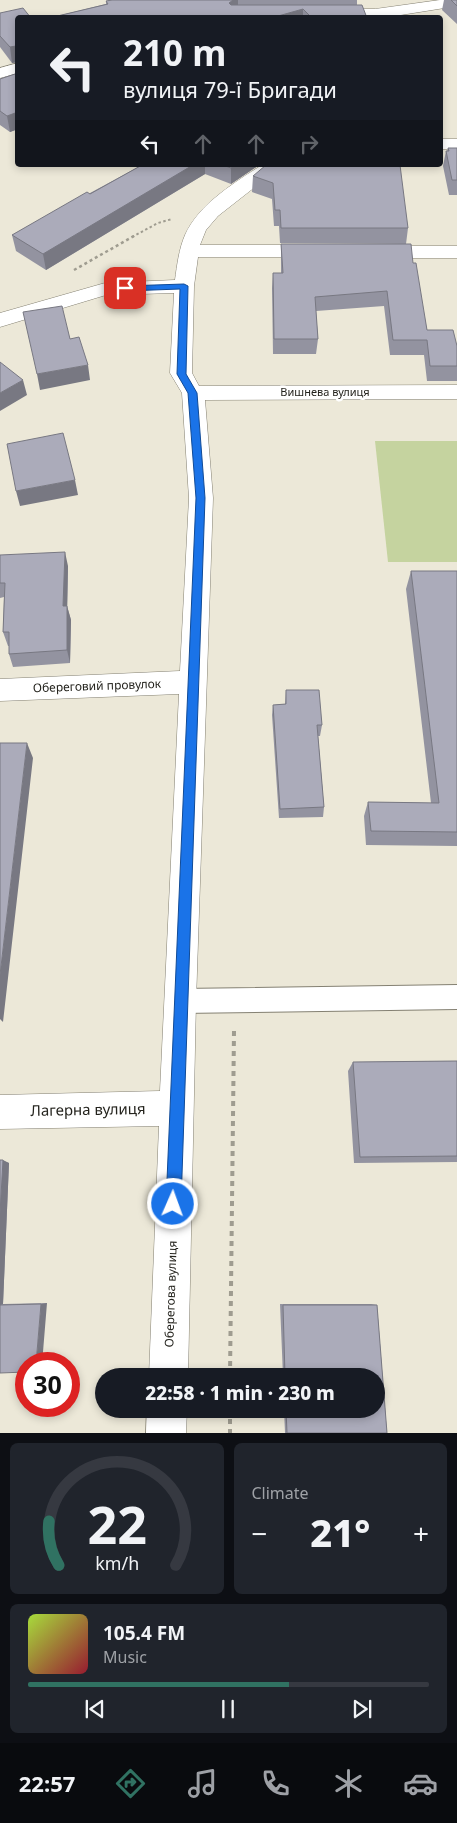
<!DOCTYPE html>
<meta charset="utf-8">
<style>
:root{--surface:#171b24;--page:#20242c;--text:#f1f3f6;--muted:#9ea1a6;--line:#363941;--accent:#307262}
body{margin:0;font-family:"Noto Sans",sans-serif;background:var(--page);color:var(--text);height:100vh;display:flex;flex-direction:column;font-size:19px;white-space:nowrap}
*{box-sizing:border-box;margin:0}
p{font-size:16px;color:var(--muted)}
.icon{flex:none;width:28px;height:28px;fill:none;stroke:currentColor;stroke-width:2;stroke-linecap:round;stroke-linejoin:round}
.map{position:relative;height:1433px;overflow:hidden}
.panel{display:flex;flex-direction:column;gap:10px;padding:10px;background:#0d0f14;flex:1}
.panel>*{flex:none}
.banner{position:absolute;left:15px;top:15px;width:428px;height:152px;border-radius:5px;box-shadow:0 2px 8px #0003;background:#171b24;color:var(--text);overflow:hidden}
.speed{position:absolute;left:15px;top:1352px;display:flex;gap:10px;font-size:25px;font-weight:700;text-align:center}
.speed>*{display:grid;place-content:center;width:65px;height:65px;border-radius:50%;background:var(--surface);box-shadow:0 2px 8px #0003;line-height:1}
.speed .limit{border:8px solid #d22;background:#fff;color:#111}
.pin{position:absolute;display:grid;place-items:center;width:42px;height:42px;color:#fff;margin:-21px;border-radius:10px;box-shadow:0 2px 8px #0006}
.me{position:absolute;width:55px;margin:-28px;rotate:2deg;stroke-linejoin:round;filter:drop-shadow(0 0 4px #0008)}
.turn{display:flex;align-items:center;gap:18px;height:105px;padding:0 25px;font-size:22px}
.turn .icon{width:65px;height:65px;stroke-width:2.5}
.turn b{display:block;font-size:35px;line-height:42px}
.lanes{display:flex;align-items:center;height:48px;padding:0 25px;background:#0003;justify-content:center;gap:25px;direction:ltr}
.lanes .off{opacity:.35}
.big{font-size:38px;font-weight:800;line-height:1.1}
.panel .card{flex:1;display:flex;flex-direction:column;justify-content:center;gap:8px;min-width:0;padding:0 18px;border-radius:8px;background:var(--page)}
.panel .dial{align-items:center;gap:0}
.dial svg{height:130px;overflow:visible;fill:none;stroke:var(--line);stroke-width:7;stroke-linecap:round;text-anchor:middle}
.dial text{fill:var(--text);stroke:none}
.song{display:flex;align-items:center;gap:15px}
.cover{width:60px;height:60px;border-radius:8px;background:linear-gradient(135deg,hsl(80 70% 55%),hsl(350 70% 35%))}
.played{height:5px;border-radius:2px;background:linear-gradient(90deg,var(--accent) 65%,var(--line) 65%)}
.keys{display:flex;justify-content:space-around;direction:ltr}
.heat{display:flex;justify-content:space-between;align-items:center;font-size:28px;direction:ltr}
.panel .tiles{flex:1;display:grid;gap:10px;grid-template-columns:1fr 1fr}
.card:last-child{grid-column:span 2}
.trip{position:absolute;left:95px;top:1368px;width:290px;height:50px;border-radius:25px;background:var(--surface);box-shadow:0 2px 8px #0003;font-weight:800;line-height:50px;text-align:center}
.tab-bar{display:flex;height:80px;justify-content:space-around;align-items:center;background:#090b0e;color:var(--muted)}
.tab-bar .icon{width:35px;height:35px}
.tab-bar .selected{color:var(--accent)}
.tab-bar b{font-size:22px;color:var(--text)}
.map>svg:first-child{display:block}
.green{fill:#c5d39f}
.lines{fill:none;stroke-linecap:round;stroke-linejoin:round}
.lane-casing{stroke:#848072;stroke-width:2}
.street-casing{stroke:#848072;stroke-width:1}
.path-far2{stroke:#9f9c90;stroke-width:2;stroke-dasharray:2.5 2.5;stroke-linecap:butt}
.path-far1{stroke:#9f9c90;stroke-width:2.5;stroke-dasharray:3 3;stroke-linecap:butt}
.path{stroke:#9f9c90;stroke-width:4;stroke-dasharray:5 5;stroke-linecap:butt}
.lane{fill:#fff;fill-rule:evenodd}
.street{fill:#fff;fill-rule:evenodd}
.wall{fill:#9393a0}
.shaded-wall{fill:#787882}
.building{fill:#ababba;stroke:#787882}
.route{fill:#1a73e8;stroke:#114b97}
.labels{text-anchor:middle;stroke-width:5;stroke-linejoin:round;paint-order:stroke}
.far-street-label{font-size:11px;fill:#24231d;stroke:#fff}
.street-label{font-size:12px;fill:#24231d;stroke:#fff}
.near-street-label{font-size:15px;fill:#24231d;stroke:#fff}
</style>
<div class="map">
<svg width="457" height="1433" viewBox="0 0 457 1433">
<rect width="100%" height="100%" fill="#ece8d8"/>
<path class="green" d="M 375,441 L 457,441 L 457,562 L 388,562 Z"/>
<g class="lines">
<g class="lane-casing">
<path id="lane" d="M 457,985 L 457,1009 L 180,1013 L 172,1009 L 168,1001 L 172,993 L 180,989 Z"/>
</g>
<g class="street-casing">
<path id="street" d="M 440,0 L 457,0 L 457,6 L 382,18 L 325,18 L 321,14 L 324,11 L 329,9 L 375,9 Z
M 18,63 L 18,73 L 0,78 L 0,68 Z
M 440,139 L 457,139 L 457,149 L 440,149 Z
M 262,165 L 283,165 L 218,216 L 206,230 L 200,245 L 319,245 L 326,247 L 329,251 L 326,255 L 319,257 L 198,257 L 194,286 L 192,373 L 199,386 L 457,385 L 457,399 L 205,400 L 213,498 L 196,1001 L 188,1376 L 149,1376 L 159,1126 L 0,1129 L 0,1095 L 160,1091 L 179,694 L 0,701 L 0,679 L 180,671 L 189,498 L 182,393 L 170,373 L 174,293 L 106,295 L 0,327 L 0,313 L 105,283 L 175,280 C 177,265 179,249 185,235 C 199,204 234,183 262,165 Z
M 374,246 L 457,246 L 457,258 L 374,258 L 367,256 L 364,252 L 367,248 Z
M 147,1409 L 187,1409 L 186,1433 L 146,1433 Z"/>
</g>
<path class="path-far2" d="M 132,237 L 158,223 L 172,219"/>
<path class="path-far1" d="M 74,270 L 134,236"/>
<path class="path" d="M 230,1376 L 234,1031
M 230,1409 L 230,1433"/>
<use href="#lane" class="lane"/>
<use href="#street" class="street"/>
</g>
<path class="wall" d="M 112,0 L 357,0 L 357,5 L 367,18 L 49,18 L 106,4 L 106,1 Z
M 444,0 L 457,0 L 457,24 L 442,10 Z
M 0,13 L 18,18 L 18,62 L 12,63 L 0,47 Z
M 18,73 L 18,129 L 10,132 L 0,125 L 0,79 Z
M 448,148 L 457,148 L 457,195 L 449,195 L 443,166 L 446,151 L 447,151 Z
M 142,165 L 259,165 L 231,184 L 205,174 L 46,270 L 16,251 L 12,235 Z
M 253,176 L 408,228 L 406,244 L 280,243 L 279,226 L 274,226 L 272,199 L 252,192 Z
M 281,244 L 413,263 L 427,330 L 457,346 L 457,381 L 427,381 L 424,355 L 390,355 L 384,306 L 316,311 L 318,339 L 316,354 L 273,354 L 272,288 L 273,273 L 281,273 Z
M 0,555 L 68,566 L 67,606 L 71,620 L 70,663 L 13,667 L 9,654 L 9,646 L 8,646 L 3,632 L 4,597 L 0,598 Z
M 411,571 L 457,571 L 457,846 L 366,845 L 364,816 L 368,802 L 431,803 L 406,589 Z
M 286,690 L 322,725 L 320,736 L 318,736 L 324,807 L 323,817 L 279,818 L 272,715 L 273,705 L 285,704 Z
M 457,1061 L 457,1162 L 354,1163 L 348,1071 L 353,1062 Z
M 0,1160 L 9,1163 L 3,1304 L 47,1303 L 0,1373 Z
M 280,1304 L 371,1304 L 377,1305 L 387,1433 L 285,1433 L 284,1409 L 376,1409 L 376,1376 L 283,1376 Z"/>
<path class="shaded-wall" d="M 233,0 L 238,0 L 238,11 L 229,3 Z
M 303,9 L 303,18 L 271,18 Z
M 16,46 L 18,62 L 12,63 L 10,47 Z
M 18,112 L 18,129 L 10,132 L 7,116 Z
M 193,165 L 205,165 L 205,174 L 46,270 L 43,254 Z
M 235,165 L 259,165 L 231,184 L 231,168 Z
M 88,365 L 90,380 L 40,390 L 37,374 Z
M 23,380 L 27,395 L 0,411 L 0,393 Z
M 75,480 L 78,495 L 20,506 L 16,491 Z
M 65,552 L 68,566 L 67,620 L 63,606 Z
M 67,606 L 71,620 L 70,663 L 67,650 Z
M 27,743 L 33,758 L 3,1022 L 0,1019 L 0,975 Z
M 3,1160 L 9,1163 L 3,1304 L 0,1305 L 0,1214 Z
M 47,1303 L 42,1364 L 36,1364 L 41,1304 Z"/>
<path class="building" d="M 112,0 L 233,0 L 229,3 L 231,5 L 362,5 L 367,18 L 312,18 L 303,9 L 271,18 L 49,18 L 108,4 L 106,1 Z
M 451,0 L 457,0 L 457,6 Z
M 23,8 L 31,18 L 18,18 L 18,57 L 16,46 L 10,47 L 0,36 L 0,13 Z
M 18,73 L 18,112 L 7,116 L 0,111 L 0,79 Z
M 448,148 L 457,148 L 457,180 L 452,180 L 446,151 L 449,151 Z
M 142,165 L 193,165 L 43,254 L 12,235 L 87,192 L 90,194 Z
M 223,165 L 235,165 L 231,168 Z
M 266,165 L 400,165 L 408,228 L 281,228 L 280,210 L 275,210 L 273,183 L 253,176 Z
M 281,244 L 411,244 L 413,263 L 416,263 L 427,330 L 453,330 L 457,346 L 457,366 L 430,366 L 427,340 L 393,340 L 387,291 L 315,297 L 318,339 L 274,339 L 273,273 L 283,273 Z
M 62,306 L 70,339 L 79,337 L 88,365 L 37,374 L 23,312 Z
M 0,362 L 23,380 L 0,393 Z
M 63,433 L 75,480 L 16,491 L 7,444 Z
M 65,552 L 63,606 L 67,606 L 67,650 L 9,654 L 9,632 L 3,632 L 5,583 L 0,583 L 0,555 Z
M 411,571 L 457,571 L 457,832 L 371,831 L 368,802 L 439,803 Z
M 286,690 L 319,690 L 322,725 L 317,725 L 324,807 L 280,809 L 273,705 L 286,704 Z
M 0,743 L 27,743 L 0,975 Z
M 457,1061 L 457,1156 L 360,1157 L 353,1062 Z
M 0,1160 L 3,1160 L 0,1214 Z
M 41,1304 L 36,1364 L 26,1364 L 26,1372 L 0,1373 L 0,1305 Z
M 283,1305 L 377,1305 L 387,1433 L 287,1433 L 286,1409 L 376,1409 L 376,1376 L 285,1376 Z"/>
<path class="route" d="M 184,284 L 188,286 L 186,374 L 197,393 L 205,498 L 181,1204 L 179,1209 L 173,1211 L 168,1209 L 166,1204 L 196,498 L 188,393 L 177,374 L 180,289 L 125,291 L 121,288 L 125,286 Z"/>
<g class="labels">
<g class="far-street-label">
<text x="325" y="396">Вишнева вулиця</text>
</g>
<g class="street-label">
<text transform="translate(97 686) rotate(-2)" y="4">Обереговий провулок</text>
<text transform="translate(171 1294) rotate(-88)" y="4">Оберегова вулиця</text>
</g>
<g class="near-street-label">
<text transform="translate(88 1110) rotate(-1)" y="5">Лагерна вулиця</text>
</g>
</g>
</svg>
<div class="speed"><div class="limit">30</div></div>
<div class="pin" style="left:125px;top:288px;background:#d93025"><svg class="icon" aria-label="arrive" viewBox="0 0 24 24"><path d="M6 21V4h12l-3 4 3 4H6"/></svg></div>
<svg class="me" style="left:173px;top:1204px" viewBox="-20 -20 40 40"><circle r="17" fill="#1a73e8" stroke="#fff" stroke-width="3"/><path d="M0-11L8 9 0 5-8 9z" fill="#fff"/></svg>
<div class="trip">22:58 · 1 min · 230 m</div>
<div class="banner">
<div class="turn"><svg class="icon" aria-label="left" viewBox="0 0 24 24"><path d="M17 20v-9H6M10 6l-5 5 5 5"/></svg><div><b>210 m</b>вулиця 79-ї Бригади</div></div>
<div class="lanes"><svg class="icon" aria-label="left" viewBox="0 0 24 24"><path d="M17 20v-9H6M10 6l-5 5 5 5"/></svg><svg class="icon off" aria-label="ahead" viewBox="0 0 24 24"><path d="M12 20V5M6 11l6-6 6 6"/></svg><svg class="icon off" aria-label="ahead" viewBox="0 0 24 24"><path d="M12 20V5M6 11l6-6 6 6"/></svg><svg class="icon off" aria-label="right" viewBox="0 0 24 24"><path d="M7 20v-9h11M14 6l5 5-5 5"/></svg></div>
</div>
</div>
<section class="panel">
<div class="tiles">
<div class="card dial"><svg viewBox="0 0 100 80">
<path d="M14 69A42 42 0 1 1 86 69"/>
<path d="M14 69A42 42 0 0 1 8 42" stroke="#307262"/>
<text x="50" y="56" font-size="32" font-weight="700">22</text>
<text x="50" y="72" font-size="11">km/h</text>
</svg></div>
<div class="card"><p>Climate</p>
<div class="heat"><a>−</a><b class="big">21°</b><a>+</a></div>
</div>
<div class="card">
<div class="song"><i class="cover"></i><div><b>105.4 FM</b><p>Music</p></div></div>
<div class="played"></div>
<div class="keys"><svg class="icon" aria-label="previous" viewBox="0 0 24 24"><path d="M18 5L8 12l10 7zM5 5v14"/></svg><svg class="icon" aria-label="pause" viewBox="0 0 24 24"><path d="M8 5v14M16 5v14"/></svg><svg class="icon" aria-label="next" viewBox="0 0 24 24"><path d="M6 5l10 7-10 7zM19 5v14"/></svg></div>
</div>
</div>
</section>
<nav class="tab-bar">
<b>22:57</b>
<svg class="icon selected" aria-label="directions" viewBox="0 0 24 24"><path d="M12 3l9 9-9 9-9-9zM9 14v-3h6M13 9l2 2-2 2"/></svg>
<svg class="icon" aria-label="music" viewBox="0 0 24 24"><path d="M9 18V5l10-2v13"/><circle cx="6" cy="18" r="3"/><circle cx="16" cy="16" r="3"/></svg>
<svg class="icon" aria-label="phone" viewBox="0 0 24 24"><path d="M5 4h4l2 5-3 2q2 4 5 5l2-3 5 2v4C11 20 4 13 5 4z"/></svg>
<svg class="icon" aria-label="climate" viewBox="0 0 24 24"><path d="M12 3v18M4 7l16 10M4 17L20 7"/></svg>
<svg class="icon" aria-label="car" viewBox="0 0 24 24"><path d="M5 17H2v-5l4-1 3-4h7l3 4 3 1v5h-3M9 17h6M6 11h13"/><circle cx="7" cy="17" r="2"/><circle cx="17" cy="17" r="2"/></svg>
</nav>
